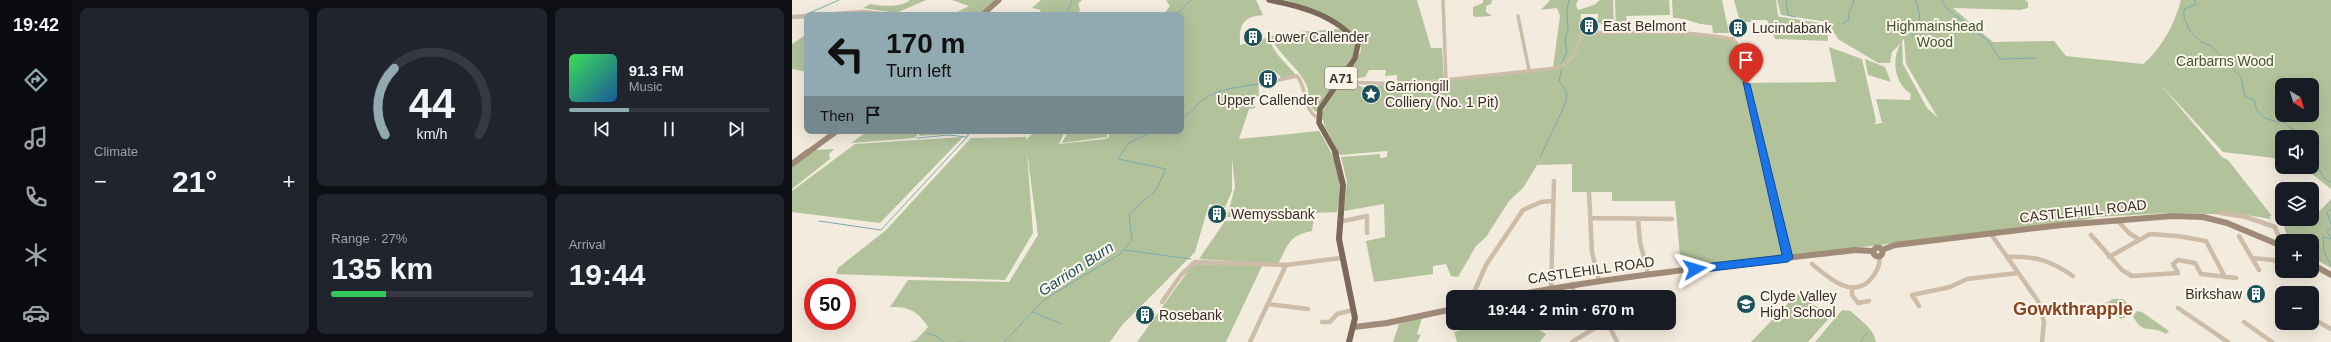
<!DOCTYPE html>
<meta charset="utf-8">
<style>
:root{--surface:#171b24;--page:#20242c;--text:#f1f3f6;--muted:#9ea1a6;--line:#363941;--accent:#91aab1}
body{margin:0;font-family:Helvetica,sans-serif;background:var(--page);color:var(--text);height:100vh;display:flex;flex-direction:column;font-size:15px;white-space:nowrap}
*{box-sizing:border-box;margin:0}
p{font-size:13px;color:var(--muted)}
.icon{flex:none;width:22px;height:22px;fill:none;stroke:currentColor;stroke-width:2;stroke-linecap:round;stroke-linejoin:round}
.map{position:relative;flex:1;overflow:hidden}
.drawer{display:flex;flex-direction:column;gap:8px;padding:8px;background:#0d0f14;width:720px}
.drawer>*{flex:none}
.banner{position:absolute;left:12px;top:12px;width:380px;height:122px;border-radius:8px;box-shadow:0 4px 16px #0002;background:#91aab1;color:#111;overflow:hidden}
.needle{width:26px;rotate:142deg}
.tools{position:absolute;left:1483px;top:78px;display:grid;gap:8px}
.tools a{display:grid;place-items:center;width:44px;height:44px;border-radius:8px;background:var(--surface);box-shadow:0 4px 16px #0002;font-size:20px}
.speed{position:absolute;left:12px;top:278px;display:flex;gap:8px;font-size:20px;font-weight:700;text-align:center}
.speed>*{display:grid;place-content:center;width:52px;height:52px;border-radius:50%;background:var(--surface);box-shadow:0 4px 16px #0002;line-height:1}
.speed .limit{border:6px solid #d22;background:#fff;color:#111}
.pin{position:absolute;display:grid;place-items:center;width:34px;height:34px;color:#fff;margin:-41px -17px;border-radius:50% 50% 50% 0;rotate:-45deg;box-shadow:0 0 4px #0007}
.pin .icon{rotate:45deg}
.me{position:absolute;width:44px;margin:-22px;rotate:83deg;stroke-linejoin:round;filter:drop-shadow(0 0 3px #0008)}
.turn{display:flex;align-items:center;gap:14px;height:84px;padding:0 16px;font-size:18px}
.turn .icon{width:52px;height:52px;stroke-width:2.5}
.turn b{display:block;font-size:28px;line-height:34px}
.then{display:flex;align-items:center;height:38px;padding:0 16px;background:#0003;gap:8px;font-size:15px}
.big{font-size:30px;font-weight:700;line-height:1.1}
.drawer .tile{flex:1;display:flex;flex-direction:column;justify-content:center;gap:6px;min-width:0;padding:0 14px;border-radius:8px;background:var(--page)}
.drawer .dial{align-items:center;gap:0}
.dial svg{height:104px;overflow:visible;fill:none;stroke:var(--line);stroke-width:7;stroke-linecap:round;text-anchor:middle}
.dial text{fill:var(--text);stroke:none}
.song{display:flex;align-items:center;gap:12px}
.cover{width:48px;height:48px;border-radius:6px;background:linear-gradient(135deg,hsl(130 70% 55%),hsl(210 70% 35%))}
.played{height:4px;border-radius:2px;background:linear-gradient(90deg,var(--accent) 30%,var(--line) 30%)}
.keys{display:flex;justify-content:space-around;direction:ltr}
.heat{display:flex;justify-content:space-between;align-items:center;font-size:22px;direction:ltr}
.charge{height:6px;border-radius:3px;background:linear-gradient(90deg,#34c759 27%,var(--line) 0)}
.drawer .tiles{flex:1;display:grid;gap:8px;grid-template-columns:repeat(3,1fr)}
.tile:first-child{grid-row:span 2}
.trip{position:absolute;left:654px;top:290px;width:230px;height:40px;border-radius:8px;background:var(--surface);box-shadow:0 4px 16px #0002;font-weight:700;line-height:40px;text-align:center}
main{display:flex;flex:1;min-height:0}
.dock{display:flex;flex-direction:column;width:72px;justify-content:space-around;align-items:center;background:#090b0e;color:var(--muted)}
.dock .icon{width:28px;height:28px}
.dock .selected{color:var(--accent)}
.dock b{font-size:18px;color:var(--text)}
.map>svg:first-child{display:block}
.green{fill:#b2c39c;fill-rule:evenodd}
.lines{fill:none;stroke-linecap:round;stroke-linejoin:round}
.stream{stroke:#7baab1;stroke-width:1}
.minor-far1{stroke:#ccbca8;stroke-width:3.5}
.minor{stroke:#ccbca8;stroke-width:4.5}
.tertiary{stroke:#ccbca8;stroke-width:4.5}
.secondary-far1{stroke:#a08b79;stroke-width:5.5}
.secondary{stroke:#a08b79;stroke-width:6}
.primary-far1{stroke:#7b6859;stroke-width:5.5}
.primary{stroke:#7b6859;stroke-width:6}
.route{fill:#1a73e8;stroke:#114b97}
.labels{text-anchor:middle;stroke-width:4;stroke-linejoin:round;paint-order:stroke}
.shield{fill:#faf4ea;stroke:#726a63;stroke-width:1}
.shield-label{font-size:13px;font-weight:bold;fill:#382f29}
.poi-label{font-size:14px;fill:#382f29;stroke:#faf4ea;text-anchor:start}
.park-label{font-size:14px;fill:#43582b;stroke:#faf4ea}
.street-label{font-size:14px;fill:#382f29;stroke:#faf4ea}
.water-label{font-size:15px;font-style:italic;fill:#1c515c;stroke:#faf4ea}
.district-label{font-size:18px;font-weight:bold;fill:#8a431f;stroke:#faf4ea}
</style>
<main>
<nav class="dock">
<b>19:42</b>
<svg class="icon selected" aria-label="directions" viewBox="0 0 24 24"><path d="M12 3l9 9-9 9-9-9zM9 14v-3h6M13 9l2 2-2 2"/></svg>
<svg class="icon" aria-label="music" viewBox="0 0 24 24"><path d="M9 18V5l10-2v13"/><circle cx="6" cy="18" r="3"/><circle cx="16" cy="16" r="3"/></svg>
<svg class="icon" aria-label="phone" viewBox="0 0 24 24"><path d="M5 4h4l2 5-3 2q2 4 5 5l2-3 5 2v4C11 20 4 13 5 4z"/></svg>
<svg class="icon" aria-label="climate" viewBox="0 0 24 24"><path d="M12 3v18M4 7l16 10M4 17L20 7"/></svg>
<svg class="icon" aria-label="car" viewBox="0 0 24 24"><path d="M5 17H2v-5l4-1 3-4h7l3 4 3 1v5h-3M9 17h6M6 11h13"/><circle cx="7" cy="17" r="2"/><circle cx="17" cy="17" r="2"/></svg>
</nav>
<section class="drawer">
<div class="tiles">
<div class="tile"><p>Climate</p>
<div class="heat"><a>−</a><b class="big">21°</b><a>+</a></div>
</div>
<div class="tile dial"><svg viewBox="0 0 100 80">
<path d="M14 69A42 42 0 1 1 86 69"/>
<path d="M14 69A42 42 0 0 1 21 18" stroke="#91aab1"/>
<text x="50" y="56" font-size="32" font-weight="700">44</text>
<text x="50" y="72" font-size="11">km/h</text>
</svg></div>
<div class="tile">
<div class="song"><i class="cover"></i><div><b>91.3 FM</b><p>Music</p></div></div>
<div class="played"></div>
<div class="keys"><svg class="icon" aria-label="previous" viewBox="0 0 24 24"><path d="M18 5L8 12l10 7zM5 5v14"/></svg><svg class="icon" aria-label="pause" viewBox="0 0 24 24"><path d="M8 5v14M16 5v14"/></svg><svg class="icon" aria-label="next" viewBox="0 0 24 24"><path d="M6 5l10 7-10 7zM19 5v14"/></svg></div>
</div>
<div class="tile"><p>Range · 27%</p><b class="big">135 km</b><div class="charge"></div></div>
<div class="tile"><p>Arrival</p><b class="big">19:44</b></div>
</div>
</section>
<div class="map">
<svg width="1539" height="342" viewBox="0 0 1539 342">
<rect width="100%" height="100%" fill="#f3ebdd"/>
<path class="green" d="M 118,0 L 134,0 L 104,13 L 71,8 L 78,4 C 90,6 109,8 118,0 Z
M 160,0 L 204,0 L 186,15 L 159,15 L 177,6 Z
M 249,0 L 290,0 L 286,4 L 288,9 L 286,15 L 245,15 L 249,10 L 240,8 Z
M 374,0 L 464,0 L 471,15 C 450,17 447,25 448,45 L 475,38 L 486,55 L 504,75 L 486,79 L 489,77 L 482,71 L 466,76 L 467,96 L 463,97 L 463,108 L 457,109 L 447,139 L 527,131 C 545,160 552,178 545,212 L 435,217 L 443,187 L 440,158 L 440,191 L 433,207 L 417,204 L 403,252 L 330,325 L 318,342 L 117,342 L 124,340 L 136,327 C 126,311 116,306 98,307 L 116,280 L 217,282 L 246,235 L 235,152 L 241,233 L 213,280 L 44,274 L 46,268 L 94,230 L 179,138 L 234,137 L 234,140 L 243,131 L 273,131 L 267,144 L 313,139 L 317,137 L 318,131 L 389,131 L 389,15 L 371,15 L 378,6 Z
M 493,0 L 625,0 L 639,48 L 650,48 L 652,79 L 605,82 L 605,75 L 593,76 L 594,70 L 577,70 L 573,77 L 550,81 L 569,51 L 568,41 C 549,21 519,7 493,0 Z
M 691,0 L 700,0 L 699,4 L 694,6 L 694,12 L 700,16 L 683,17 L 681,15 L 681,7 L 691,3 Z
M 758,0 L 786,0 L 784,5 L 786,10 L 802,5 L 808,0 L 821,0 L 822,30 L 814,32 L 814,27 L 806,22 L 806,14 L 789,14 L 788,27 L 790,33 C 839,31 893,27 941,39 L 954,83 L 1044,82 L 1037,47 L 1070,59 L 1083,116 L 1084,122 L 1082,124 L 1090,123 L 1084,99 L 1118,100 L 1119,94 C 1102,83 1099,59 1109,43 L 1100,52 L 1098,63 L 1086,63 L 1046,39 L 1036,22 L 989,15 L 985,0 L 1233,0 L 1236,2 L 1236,8 L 1228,10 L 1161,8 L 1201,42 L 1262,41 L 1274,56 L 1351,64 C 1371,47 1382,25 1389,0 L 1539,0 L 1539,189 L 1520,174 L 1503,167 L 1520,167 L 1520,137 L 1490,137 L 1490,159 L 1431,152 L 1368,84 L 1430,157 L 1436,160 L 1480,216 L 1477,216 L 1479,219 L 1454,215 L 1377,213 L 1304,217 L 1286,222 L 891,268 L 889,267 L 883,201 L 820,201 L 820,192 L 780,192 L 780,164 L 745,165 L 731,188 L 717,201 L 694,237 L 684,246 L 666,277 L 659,276 L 654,264 L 641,266 L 641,274 L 582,282 L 574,241 L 593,237 L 592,204 L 552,211 L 555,182 L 549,157 L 588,154 L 588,158 L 595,157 L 595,151 L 548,155 L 533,127 L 529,114 L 547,85 L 566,85 L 572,88 L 589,85 L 606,85 L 761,68 L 768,16 L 765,8 L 749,10 ZM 1112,39 L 1114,64 L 1146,118 L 1135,108 L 1111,64 L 1110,41 ZM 1490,85 L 1520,85 L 1520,115 L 1490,115 Z
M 823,0 L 877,0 L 878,15 L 834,16 L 836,30 L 824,31 Z
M 880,0 L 930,0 L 937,33 L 921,33 L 920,25 C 903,25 898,18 881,18 Z
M 942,0 L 984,0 L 986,16 L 989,17 L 1035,24 L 1036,41 L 983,39 L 975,20 L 959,20 L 959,22 L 948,22 Z
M 546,29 L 558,36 L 564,44 L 562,54 L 524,112 C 511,101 520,95 514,84 C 505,66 487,55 478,36 L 484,35 L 485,42 L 495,40 L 496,43 L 508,41 L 507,32 Z
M 15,34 L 15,72 L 0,69 L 0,44 Z
M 1073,59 L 1093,67 L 1099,82 L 1076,75 Z
M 76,131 L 128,131 L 123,138 L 59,143 Z
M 129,131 L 176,131 L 175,133 L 127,136 Z
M 276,131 L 315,131 L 315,137 L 270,143 Z
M 171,137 L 88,223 L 0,212 L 0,191 L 63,144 Z
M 42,149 L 37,154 L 38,159 L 0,189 L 0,166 L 22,150 Z
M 1539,199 L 1539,268 L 1520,257 L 1520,241 L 1496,241 L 1491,222 L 1500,219 L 1520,219 Z
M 522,217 L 520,231 C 497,235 496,245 486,264 L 407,259 L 433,221 Z
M 405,264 L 470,266 L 434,342 L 345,342 L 399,267 Z
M 1005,294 L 1039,316 L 1016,342 L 959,342 Z
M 1321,299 L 1331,299 L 1343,310 L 1340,311 L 1339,315 L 1329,319 L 1311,305 Z
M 1050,310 L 1059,311 C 1068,321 1082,328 1084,342 L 1023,342 Z
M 1345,311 L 1350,312 L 1377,331 L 1374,334 C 1359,324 1350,336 1341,316 Z
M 630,318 L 625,334 L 629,335 L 625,342 L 601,342 L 607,324 Z
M 694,323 L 699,323 L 685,329 L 703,324 L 705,328 C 728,321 733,320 754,334 L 748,342 L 665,342 L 662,332 Z"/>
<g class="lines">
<path class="stream" d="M 994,0 L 996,15 L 1003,17
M 1150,0 L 1154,8 L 1196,41 L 1208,59 L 1245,58
M 1403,0 L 1403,5 L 1392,9 L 1392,18 L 1398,31 L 1409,42 L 1419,46 L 1449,77 L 1453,96 L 1463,101 C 1464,119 1478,121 1493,122 L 1497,127 L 1516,137
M 15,14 L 47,0
M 274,15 L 280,0
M 384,15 L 399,0
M 1050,24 L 1057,20 L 1057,13 L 1062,0
M 1120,36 L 1121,29 L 1127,29 C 1129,21 1127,8 1123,0
M 769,64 L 775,52 L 773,40 L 776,30 L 775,10 L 777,0
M 389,118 C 403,112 401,106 412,99 C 428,88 448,87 466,84
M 125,138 L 157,135 L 174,137
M 1520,139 L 1527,143 L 1523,146 L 1524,155 L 1521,160 L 1533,179 L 1539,182
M 748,158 L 774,102 L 775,93 L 767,81 L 770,68
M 1539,209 L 1535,212 L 1539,224
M 27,221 L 89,230 L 175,137 L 178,131
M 1539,227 L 1535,232 L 1539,238
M 1539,239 L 1531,237 L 1532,252 L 1539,266
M 332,250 L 399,259
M 241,312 L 270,324
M 134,333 L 145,336 L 151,342
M 164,342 L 171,342
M 212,342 L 253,299 L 328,254 L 340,240 L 337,214 L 364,190 L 374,169 L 326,159 L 337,143 L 362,131
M 1069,342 L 1075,332"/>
<path class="minor-far1" d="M 651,0 L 654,79
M 726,16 L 737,70
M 546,82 L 615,84 L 764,68 C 782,63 785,48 790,33 C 841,33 891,29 941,39 L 944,43 L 971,153
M 469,84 L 505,76 C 516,89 510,109 526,118"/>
<path class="minor" d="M 970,152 L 996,258
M 797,193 L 800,252 L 807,280
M 1429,213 L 1454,217 L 1483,227 L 1490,246
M 799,218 L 880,219
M 846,219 L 848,242 L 856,274
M 1325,220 L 1337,233 L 1348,240
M 547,222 L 575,216 L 575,233
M 1199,234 L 1246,301 L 1252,322 L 1250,342
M 1299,235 L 1330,270 L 1340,276 L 1386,273 L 1381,264 L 1386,260 L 1403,263 L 1409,274 L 1444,278
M 1447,236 L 1467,270
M 1215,257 C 1242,255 1259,261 1281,276
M 1317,257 L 1358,234 L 1385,236 L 1414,241 L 1433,277
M 1460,258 L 1481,260 L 1490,265
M 1020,264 C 1036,277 1060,300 1079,279 C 1085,272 1088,265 1088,256
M 780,284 L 783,297
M 759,288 L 762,181
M 1060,289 L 1060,295 L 1066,303 L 1077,301
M 680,297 L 694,265 L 731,210 L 749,202 L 760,201
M 370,302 L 389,275 L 403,262 L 494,265 L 549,258
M 476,304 L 516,309
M 1127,306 L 1120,295 L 1158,287 L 1175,279 L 1226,273
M 1386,308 L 1436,342
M 1520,318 L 1539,329
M 530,322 L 538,322 L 545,314 L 561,310
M 1452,322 L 1480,342
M 816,323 L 825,342
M 458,342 L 494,265
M 780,342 L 803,328 L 816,324"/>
<path class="tertiary" d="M 30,15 L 71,12 L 100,15
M 0,17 L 15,16"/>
<path class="secondary-far1" d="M 190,15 L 207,0
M 15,153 L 45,131"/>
<path class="secondary" d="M 0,164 L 16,152
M1081.5 252a4.5 4.5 0 1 1 9 0a4.5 4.5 0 1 1-9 0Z
M 1090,250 L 1103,245 L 1270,225 L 1380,216 L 1411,217 L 1435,223 L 1490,246
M 1520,264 L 1539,275
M 713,297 C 829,275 946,264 1063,250 L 1080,251
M 562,327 L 595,323 L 661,309"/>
<path class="primary-far1" d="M 477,0 C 509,6 546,16 566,44 L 563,58 L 528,109 L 527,123 L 544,153"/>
<path class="primary" d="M 543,152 L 551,185 L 547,239 L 563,318 L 557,342"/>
</g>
<path class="route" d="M 951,82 L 958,84 L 1001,258 L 996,262 L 903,273 L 898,269 L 903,265 L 990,255 Z"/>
<defs>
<g id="building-disc" transform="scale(1)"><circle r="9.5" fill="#1c515c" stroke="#faf4ea"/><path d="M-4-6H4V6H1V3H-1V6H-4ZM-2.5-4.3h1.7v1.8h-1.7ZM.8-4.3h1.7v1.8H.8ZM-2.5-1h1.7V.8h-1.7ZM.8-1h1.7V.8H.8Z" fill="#fff"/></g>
<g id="sight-disc" transform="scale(1)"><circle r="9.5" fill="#1c515c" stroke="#faf4ea"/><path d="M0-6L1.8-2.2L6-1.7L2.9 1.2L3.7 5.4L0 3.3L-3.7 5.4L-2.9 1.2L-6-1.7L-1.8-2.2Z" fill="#fff"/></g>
<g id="school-disc" transform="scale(1)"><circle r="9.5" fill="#1c515c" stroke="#faf4ea"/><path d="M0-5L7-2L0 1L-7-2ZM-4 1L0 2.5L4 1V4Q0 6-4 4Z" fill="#fff"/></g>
</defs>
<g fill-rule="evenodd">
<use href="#building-disc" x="797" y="26"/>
<use href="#building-disc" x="946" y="28"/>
<use href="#building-disc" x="461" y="37"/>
<use href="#building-disc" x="476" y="79"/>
<use href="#sight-disc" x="579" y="94"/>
<use href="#building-disc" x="425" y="214"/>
<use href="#building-disc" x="1464" y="294"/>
<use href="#school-disc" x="954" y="304"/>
<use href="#building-disc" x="353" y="315"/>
</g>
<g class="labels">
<rect class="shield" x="533" y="67" width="32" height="22" rx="3"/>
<g class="shield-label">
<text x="549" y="83">A71</text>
</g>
<g class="poi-label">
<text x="811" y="31">East Belmont</text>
<text x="960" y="33">Lucindabank</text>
<text x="475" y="42">Lower Callender</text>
<text x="593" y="91">Garriongill<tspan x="593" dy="16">Colliery (No. 1 Pit)</tspan></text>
<text x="476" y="105" text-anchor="middle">Upper Callender</text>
<text x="439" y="219">Wemyssbank</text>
<text x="1450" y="299" text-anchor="end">Birkshaw</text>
<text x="968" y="301">Clyde Valley<tspan x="968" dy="16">High School</tspan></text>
<text x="367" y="320">Rosebank</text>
</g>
<g class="park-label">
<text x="1143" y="31">Highmainshead<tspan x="1143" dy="16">Wood</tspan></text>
<text x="1433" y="66">Carbarns Wood</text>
</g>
<g class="street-label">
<text transform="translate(1291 211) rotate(-6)" y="5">CASTLEHILL ROAD</text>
<text transform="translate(799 270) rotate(-8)" y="5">CASTLEHILL ROAD</text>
</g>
<g class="water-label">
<text transform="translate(284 269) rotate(-33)" y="5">Garrion Burn</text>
</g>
<g class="district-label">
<text x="1281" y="315">Gowkthrapple</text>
</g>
</g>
</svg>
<div class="tools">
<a><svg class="needle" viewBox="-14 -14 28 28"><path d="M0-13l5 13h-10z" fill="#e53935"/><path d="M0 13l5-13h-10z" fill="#9ea1a6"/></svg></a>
<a><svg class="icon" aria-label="sound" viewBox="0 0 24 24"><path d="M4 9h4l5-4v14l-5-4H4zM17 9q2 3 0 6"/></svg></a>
<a><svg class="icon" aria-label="layers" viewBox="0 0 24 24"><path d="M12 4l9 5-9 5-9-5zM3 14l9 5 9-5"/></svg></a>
<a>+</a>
<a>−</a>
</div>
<div class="speed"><div class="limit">50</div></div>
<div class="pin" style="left:954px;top:84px;background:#d93025"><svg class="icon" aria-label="arrive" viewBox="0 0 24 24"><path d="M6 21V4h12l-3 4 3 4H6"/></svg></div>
<svg class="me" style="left:903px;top:269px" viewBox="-20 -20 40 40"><path d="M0-17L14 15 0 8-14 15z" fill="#1a73e8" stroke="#fff" stroke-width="4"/></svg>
<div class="trip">19:44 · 2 min · 670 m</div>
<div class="banner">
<div class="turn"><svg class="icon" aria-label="left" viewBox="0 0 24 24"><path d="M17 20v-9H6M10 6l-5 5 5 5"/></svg><div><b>170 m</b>Turn left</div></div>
<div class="then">Then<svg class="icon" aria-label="arrive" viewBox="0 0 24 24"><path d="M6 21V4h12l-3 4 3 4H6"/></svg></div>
</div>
</div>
</main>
